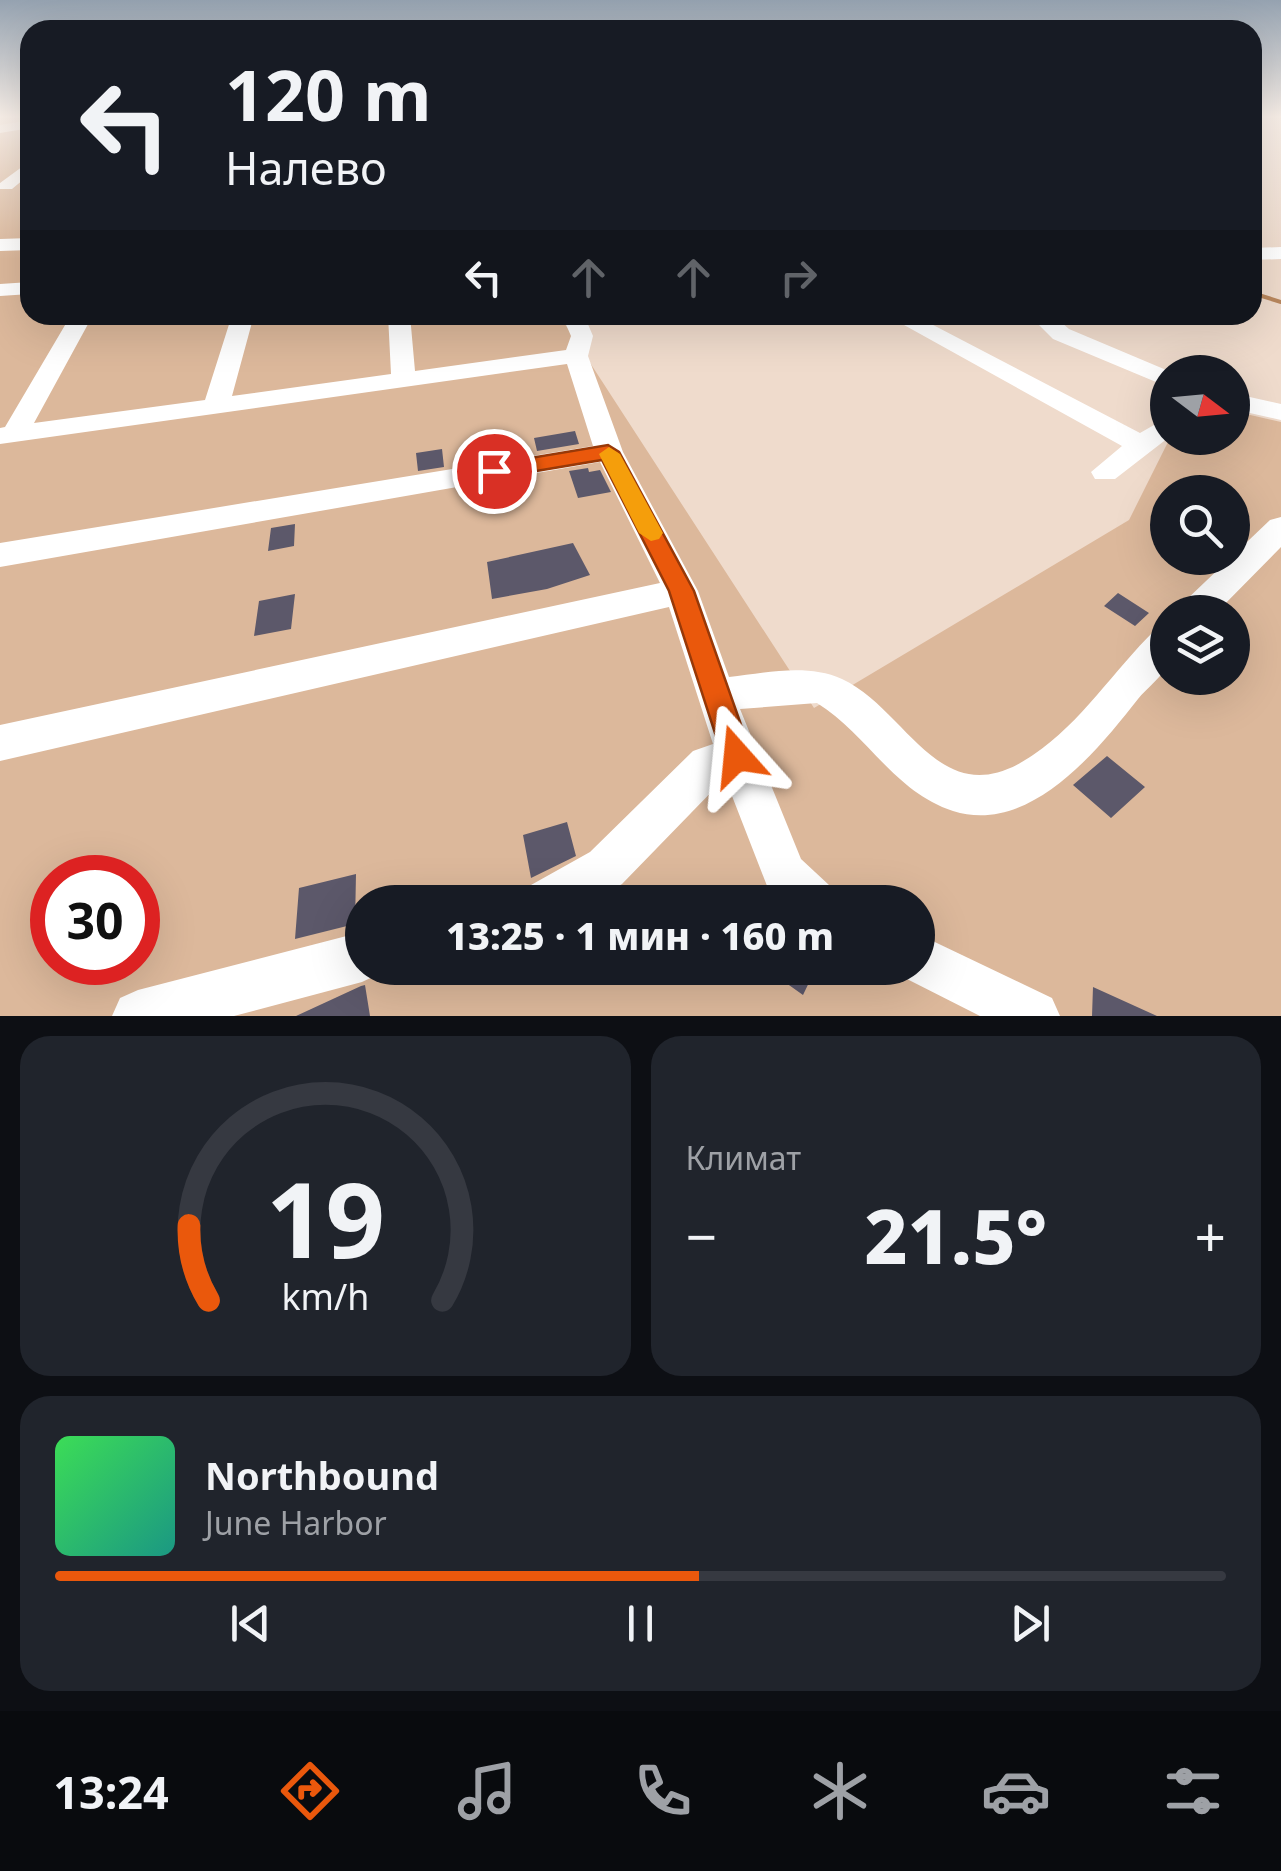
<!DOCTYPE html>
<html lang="ru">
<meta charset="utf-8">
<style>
:root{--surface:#171b24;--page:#20242c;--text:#f1f3f6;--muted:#9ea1a6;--line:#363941;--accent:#ea580c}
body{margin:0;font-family:"Noto Sans",sans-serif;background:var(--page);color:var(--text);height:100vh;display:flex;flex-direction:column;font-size:38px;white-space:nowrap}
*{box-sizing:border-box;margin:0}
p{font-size:32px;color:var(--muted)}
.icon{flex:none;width:55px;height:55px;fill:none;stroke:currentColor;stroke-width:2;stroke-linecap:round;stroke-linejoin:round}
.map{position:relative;height:1016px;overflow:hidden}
.side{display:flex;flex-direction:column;gap:20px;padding:20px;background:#0d0f14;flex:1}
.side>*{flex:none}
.guide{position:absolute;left:20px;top:20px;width:1242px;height:305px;border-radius:30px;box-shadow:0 10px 40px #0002;background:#171b24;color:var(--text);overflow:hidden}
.needle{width:65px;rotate:106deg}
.fabs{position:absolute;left:1150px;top:355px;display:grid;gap:20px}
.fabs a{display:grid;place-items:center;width:100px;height:100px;border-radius:50%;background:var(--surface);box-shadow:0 10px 40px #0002;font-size:50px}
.speed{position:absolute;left:30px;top:855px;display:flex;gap:20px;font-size:50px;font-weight:700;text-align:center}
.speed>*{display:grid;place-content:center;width:130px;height:130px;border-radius:50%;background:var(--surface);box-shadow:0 10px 40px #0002;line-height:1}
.speed .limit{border:15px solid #d22;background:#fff;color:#111}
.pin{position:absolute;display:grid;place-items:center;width:85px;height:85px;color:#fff;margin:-42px;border:5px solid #fff;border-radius:50%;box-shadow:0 2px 10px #0007}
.me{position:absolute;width:110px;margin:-55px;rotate:342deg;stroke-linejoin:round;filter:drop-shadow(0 0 8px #0008)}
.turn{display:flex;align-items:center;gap:35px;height:210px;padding:0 40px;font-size:45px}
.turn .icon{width:130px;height:130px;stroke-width:2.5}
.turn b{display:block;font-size:70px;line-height:85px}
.lanes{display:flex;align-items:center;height:95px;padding:0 40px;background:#0003;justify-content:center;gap:50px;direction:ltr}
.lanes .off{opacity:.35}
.big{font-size:75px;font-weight:800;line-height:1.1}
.side .card{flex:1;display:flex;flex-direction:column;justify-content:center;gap:15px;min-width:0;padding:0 35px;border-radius:30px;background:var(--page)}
.side .dial{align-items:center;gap:0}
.dial svg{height:260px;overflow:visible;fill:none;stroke:var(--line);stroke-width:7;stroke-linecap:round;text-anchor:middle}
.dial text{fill:var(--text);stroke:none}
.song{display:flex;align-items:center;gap:30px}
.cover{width:120px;height:120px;border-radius:15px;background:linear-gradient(135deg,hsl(130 70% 55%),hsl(170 70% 35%))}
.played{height:10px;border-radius:5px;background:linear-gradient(90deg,var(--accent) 55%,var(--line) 55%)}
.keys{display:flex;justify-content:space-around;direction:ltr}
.heat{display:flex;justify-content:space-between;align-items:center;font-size:55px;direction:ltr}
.side .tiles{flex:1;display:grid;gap:20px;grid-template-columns:1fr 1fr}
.card:last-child{grid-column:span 2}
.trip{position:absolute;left:345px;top:885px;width:590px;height:100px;border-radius:50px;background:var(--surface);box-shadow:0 10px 40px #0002;font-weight:800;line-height:100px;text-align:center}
.menu{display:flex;height:160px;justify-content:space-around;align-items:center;background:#090b0e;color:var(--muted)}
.menu .icon{width:70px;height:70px}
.menu .selected{color:var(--accent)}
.menu b{font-size:45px;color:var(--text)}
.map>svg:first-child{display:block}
.green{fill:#dcb89b;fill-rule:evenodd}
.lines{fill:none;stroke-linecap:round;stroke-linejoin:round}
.stream{stroke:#b9875d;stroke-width:4}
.building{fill:#5c586a}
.path{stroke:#ae9e92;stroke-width:2.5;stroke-dasharray:1 4;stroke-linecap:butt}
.minor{fill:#fff;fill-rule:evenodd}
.route{fill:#ea580c;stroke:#983908;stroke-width:2.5}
.slow{fill:#f59e0b}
</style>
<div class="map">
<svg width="1281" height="1016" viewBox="0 0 1281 1016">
<rect width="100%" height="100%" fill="#efdbcc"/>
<path class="green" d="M 30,127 L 30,315 L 559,315 L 814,708 L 1129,520 L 1170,438 L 1232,438 L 1233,411 L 1281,422 L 1281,1016 L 0,1016 L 0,132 ZM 1168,492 L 1232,492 L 1232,558 L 1168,558 ZM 1168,612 L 1232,612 L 1232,678 L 1168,678 ZM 52,878 L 138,878 L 138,962 L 52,962 ZM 362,902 L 918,902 L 918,968 L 362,968 Z"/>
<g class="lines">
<path class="stream" d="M 1252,293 L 1281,302"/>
</g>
<path class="building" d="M 575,431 L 579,444 L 537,451 L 534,438 Z
M 442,449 L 444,467 L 418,471 L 416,453 Z
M 588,468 L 589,472 L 600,470 L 611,492 L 578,498 L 569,471 Z
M 295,524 L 294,546 L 268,551 L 271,528 Z
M 573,543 L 590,575 L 547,589 L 492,599 L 487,562 Z
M 1118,593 L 1149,613 L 1135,626 L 1104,606 Z
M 295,594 L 291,629 L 254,636 L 259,601 Z
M 1107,756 L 1145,787 L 1111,818 L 1073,785 Z
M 567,822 L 576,856 L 531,878 L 523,835 Z
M 356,874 L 355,924 L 295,939 L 299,888 Z
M 765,968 L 816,968 L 803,995 Z
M 365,985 L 370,1016 L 296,1016 L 361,986 Z
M 1093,987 L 1157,1016 L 1092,1016 Z"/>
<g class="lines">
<path class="path" d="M 1252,129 L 1256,117
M 1252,158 L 1256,165 L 1252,166"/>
<path class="minor" d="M 30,120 L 30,128 L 0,133 L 0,125 Z
M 30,161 L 30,174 L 12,189 L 0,189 L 0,183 Z
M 30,238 L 30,250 L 0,251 L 0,239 Z
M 1281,247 L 1281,259 L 1252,260 L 1252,248 Z
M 30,282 L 30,294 L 0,296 L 0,284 Z
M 71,315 L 93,315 L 34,423 L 205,400 L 232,315 L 254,315 L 232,396 L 391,374 L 388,315 L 410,315 L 415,371 L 566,350 L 571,336 L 562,315 L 584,315 L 593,336 L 588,356 L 623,452 L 698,591 L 729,677 C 765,673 807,663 842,679 C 910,711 940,819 1033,755 C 1081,723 1114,670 1155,630 L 1168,626 C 1168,636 1171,655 1168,664 C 1163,676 1146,689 1138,699 C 1097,751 1030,835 953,811 C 893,791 868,735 817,703 L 740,709 L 801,859 L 829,885 L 835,902 L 780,902 L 769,891 L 725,778 L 622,884 L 591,902 L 525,902 L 531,885 L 590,852 L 693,751 L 713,744 L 669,607 L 0,761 L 0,725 L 660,583 L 600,462 L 0,567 L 0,543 L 593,446 L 567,364 L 0,444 L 0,428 L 5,427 Z
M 886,315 L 914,315 L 1140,433 L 1168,417 L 1168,438 L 1115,479 L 1095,479 L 1091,472 L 1122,446 Z
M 1029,315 L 1053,315 L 1069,329 L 1171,372 L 1168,372 L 1168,387 L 1053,339 Z
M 1232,393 L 1281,404 L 1281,420 L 1232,409 Z
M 1281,517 L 1281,547 L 1217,612 L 1179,612 L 1184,602 L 1270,520 Z
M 362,932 L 362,968 L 382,968 L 379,974 L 362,982 L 234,1016 L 112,1016 L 120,998 L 138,990 Z
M 918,934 L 1052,998 L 1060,1016 L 980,1016 L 901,976 L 897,968 L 918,968 Z"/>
</g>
<linearGradient id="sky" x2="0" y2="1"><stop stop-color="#95a2b0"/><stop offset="0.45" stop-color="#f8efe8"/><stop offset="1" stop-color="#f8efe8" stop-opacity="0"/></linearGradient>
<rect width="1281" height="259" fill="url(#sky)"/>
<path class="route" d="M 608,445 L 619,452 L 694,591 L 752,756 L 748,767 L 737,771 L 726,767 L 669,591 L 602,460 L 494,478 L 484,471 L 494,464 Z"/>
<path class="slow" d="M 609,447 L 620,454 L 663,533 L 659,539 L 651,541 L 639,533 L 599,454 Z"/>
</svg>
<div class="fabs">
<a><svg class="needle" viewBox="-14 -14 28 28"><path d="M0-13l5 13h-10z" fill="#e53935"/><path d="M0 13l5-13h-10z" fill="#9ea1a6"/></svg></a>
<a><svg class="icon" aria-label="search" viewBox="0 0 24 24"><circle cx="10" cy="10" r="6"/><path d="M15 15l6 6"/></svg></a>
<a><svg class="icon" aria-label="layers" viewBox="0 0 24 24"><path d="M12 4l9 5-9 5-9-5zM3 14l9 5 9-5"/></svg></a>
</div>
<div class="speed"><div class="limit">30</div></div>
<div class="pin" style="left:494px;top:471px;background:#d93025"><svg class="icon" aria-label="arrive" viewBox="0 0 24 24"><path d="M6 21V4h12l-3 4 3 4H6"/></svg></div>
<svg class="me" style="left:737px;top:756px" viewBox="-20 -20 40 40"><path d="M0-17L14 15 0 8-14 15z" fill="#ea580c" stroke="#fff" stroke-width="4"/></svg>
<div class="trip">13:25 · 1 мин · 160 m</div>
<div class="guide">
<div class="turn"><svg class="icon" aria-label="left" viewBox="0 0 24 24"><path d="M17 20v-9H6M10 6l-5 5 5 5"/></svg><div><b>120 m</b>Налево</div></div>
<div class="lanes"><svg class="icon" aria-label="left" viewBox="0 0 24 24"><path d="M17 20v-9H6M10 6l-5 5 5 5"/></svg><svg class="icon off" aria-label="ahead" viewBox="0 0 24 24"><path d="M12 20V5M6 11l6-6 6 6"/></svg><svg class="icon off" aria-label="ahead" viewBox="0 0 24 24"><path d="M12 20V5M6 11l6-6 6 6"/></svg><svg class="icon off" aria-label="right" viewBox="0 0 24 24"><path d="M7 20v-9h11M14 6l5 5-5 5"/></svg></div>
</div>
</div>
<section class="side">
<div class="tiles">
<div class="card dial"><svg viewBox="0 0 100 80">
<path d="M14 69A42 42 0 1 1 86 69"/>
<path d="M14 69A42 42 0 0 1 8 46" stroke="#ea580c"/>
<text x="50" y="56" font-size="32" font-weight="700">19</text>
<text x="50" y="72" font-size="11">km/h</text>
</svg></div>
<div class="card"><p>Климат</p>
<div class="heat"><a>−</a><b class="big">21.5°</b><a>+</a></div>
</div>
<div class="card">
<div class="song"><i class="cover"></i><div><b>Northbound</b><p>June Harbor</p></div></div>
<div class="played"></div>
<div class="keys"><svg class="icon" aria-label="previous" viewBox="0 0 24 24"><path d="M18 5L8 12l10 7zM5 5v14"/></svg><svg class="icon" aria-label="pause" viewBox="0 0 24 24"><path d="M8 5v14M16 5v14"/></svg><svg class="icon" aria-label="next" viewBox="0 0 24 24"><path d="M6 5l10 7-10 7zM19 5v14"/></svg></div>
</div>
</div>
</section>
<nav class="menu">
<b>13:24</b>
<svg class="icon selected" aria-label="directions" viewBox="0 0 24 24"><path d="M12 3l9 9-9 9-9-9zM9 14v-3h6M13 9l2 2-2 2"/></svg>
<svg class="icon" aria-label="music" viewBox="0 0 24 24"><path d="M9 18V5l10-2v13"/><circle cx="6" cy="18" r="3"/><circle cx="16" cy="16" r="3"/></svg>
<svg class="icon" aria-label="phone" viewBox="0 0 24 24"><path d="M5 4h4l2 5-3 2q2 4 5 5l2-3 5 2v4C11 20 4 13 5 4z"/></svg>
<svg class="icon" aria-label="climate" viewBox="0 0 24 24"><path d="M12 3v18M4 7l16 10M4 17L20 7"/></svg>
<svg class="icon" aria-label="car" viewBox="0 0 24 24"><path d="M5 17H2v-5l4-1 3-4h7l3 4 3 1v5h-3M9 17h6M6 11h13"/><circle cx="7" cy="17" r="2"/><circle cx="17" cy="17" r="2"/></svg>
<svg class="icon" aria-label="filters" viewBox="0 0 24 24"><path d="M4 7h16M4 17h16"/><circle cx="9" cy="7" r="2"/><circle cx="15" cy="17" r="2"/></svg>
</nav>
